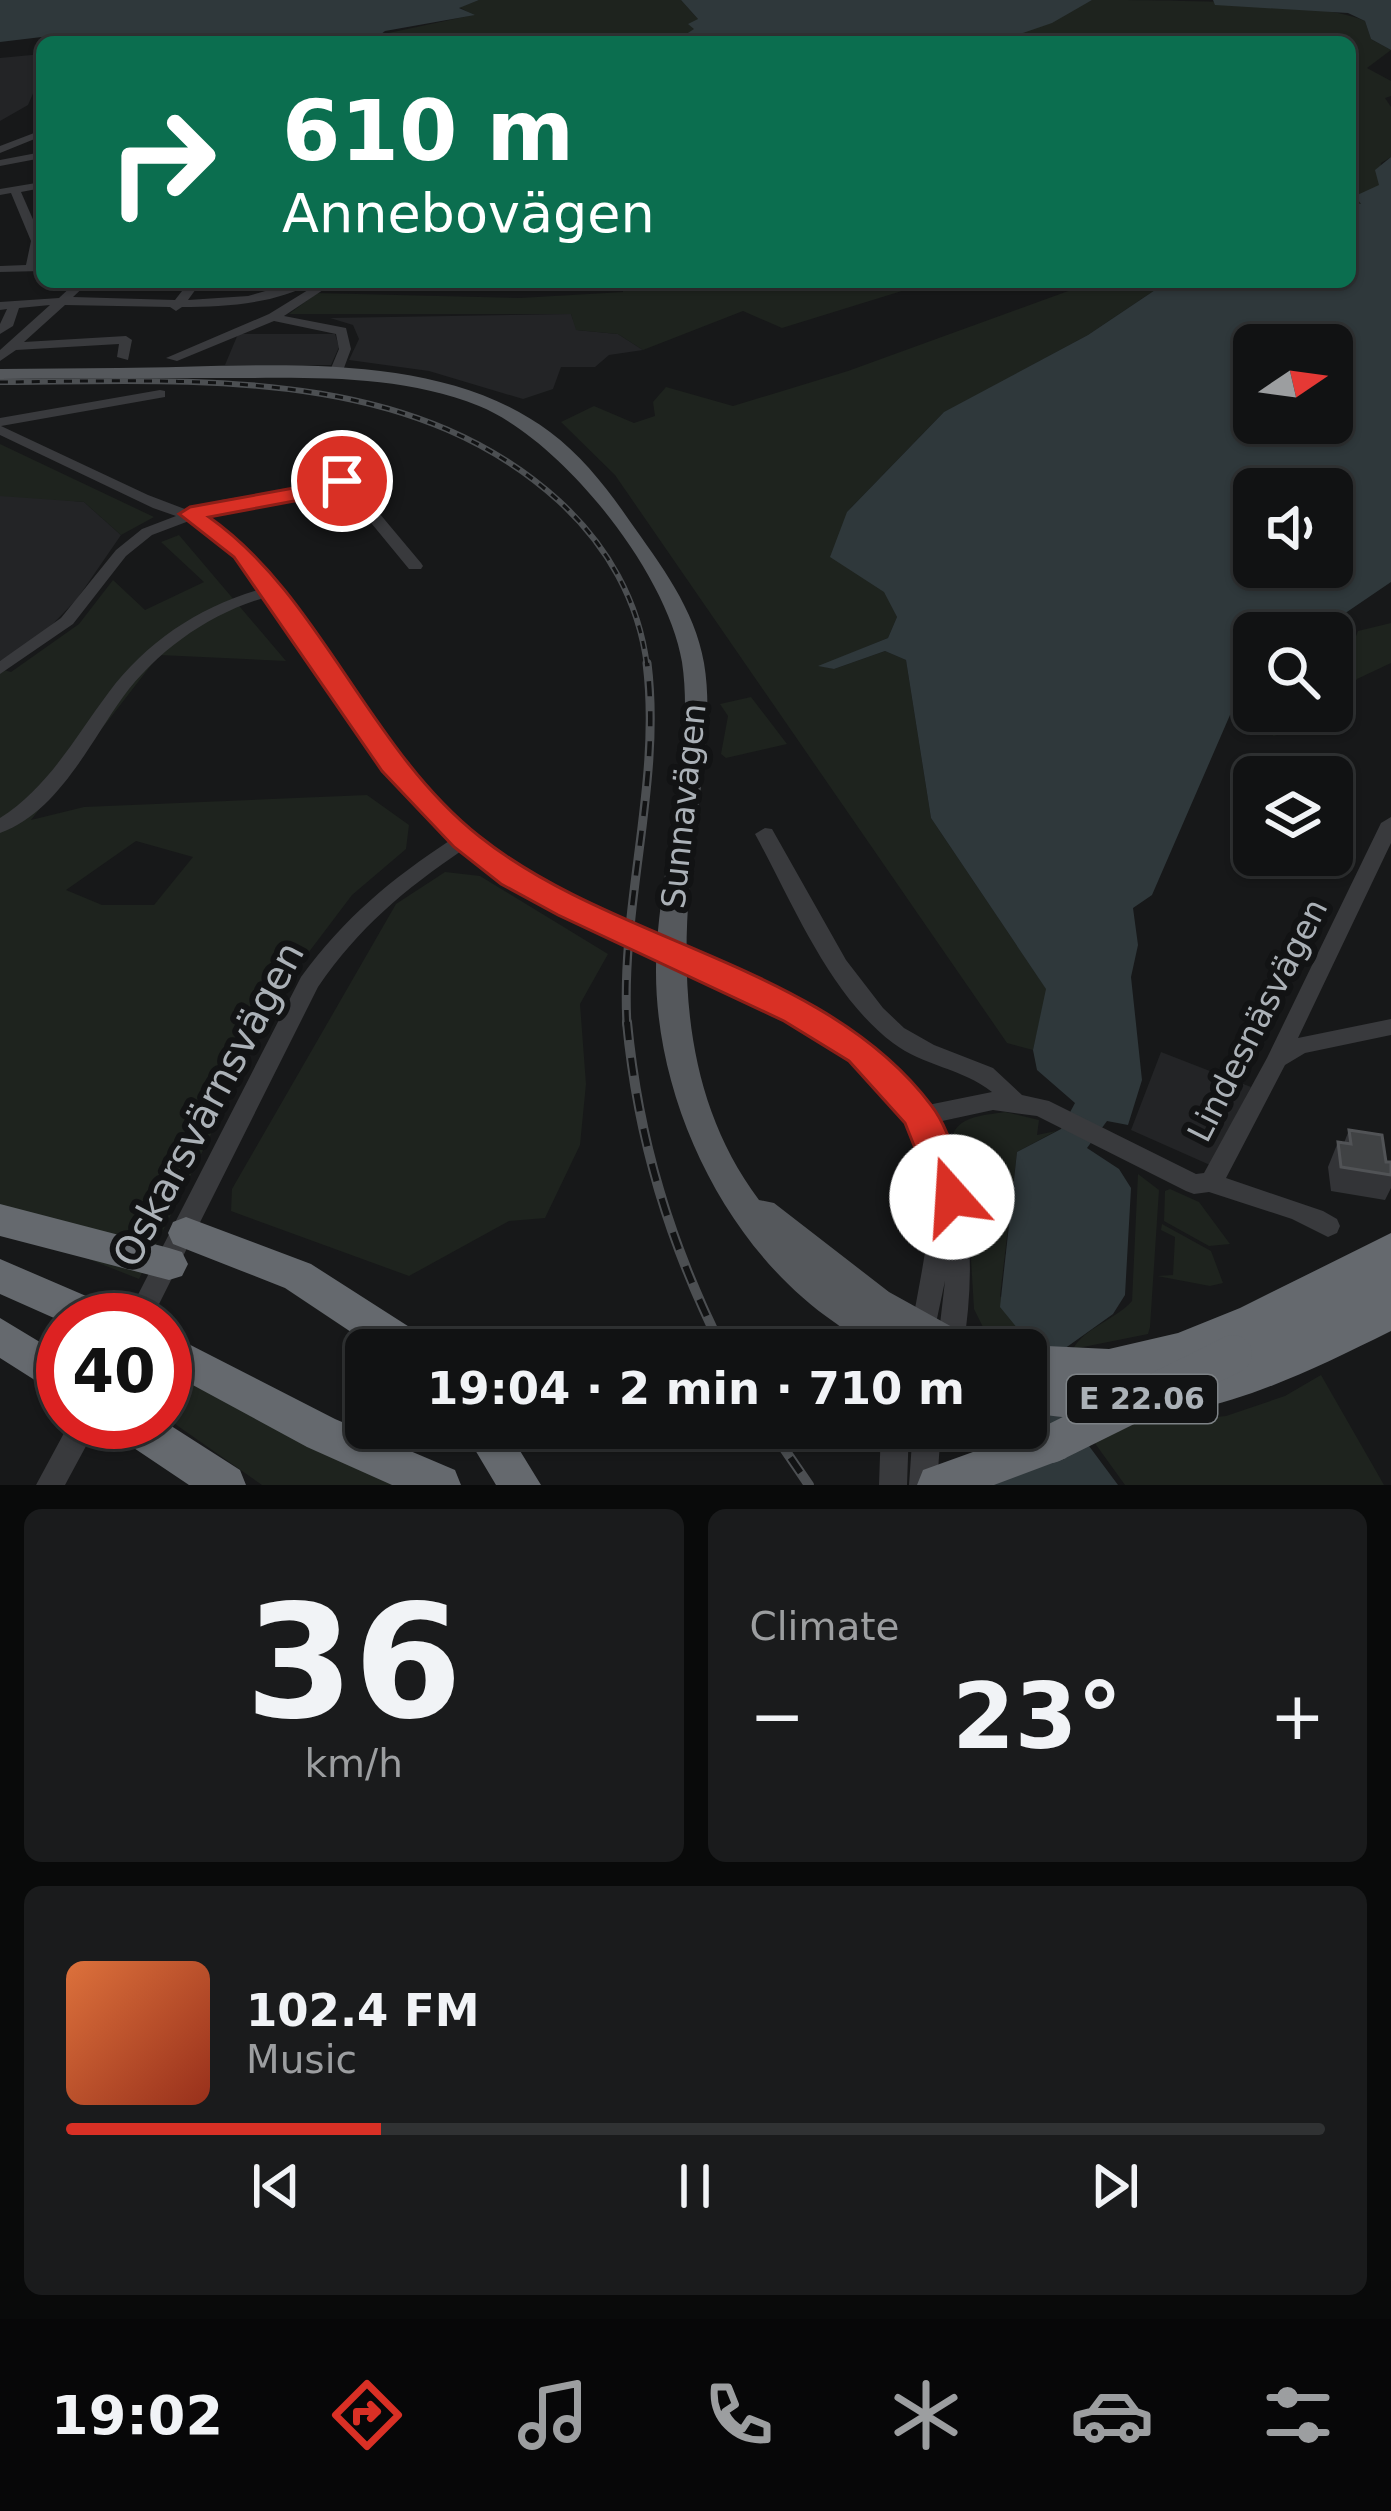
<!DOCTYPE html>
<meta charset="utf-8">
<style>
:root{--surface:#111213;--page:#1a1b1c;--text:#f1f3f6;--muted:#9c9ea0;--line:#303233;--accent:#d93025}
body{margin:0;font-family:"DejaVu Sans",sans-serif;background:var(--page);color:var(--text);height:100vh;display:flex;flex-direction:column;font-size:45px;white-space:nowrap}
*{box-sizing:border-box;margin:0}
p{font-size:39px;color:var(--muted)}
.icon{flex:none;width:66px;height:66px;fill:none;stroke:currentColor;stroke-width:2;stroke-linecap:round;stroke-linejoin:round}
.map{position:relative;height:1485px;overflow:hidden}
.drawer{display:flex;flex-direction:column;gap:24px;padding:24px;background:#090a0a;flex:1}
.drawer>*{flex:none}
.top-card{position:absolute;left:36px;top:36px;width:1320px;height:252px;border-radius:18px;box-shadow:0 3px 9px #0004,0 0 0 3px var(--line);background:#0b6e4f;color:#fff;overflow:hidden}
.needle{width:78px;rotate:77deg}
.buttons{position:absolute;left:1233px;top:324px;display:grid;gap:24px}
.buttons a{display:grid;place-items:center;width:120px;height:120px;border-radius:18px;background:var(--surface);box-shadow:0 3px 9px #0004,0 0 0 3px var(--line);font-size:60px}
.speed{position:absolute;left:36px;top:1293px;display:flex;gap:24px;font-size:60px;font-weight:700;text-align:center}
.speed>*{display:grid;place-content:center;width:156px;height:156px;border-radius:50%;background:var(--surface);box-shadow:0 3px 9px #0004,0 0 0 3px var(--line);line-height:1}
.speed .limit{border:18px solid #d22;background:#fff;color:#111}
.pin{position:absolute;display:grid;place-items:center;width:102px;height:102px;color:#fff;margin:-51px;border:6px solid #fff;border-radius:50%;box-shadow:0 3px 12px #0007}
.me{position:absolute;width:132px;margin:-66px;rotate:341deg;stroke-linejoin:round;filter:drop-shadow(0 0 9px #0008)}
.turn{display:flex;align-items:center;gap:42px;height:252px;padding:0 48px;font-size:54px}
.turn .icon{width:156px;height:156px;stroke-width:2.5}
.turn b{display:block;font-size:84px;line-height:102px}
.big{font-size:90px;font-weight:800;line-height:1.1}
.drawer .tile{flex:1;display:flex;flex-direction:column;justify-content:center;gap:18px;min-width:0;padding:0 42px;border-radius:18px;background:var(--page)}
.drawer .dial{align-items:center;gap:0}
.dial b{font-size:156px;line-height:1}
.song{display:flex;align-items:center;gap:36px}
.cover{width:144px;height:144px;border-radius:18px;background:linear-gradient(135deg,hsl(20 70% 55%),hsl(10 70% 35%))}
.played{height:12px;border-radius:6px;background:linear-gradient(90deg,var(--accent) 25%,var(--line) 25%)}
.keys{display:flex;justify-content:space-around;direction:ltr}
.heat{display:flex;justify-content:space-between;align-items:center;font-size:66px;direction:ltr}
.drawer .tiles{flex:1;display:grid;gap:24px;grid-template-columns:1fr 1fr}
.tile:last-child{grid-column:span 2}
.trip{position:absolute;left:345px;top:1329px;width:702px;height:120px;border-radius:18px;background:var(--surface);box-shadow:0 3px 9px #0004,0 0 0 3px var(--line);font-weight:800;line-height:120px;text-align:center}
.tabs{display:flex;height:192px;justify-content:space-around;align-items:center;background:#070708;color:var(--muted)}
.tabs .icon{width:84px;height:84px}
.tabs .on{color:var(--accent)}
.tabs b{font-size:54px;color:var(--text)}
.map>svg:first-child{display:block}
.built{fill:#232426}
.green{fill:#1e231e;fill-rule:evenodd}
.water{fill:#2f383b;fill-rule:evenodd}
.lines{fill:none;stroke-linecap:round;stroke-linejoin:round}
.minor{fill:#393a3d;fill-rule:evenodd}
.major{fill:#55585c;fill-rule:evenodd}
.highway{fill:#65696e;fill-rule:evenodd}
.rail-far2-casing{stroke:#4c4f52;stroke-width:6}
.rail-far1-casing{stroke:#4c4f52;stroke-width:9}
.rail-casing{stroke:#4c4f52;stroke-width:10}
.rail-far2{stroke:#121314;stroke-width:3;stroke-dasharray:8;stroke-linecap:butt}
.rail-far1{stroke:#121314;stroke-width:4.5;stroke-dasharray:15;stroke-linecap:butt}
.rail{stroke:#121314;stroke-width:6;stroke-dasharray:18;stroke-linecap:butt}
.minor-bridge{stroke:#393a3d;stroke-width:20}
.highway-bridge{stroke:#65696e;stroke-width:38}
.wall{fill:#333437}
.building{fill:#404244;stroke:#515356;stroke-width:3}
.route{fill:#d93025;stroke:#8d1f18;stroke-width:3}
.labels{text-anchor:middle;stroke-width:12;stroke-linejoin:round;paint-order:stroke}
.shield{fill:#121314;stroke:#7d8286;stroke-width:3}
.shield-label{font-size:30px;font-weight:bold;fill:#abb1b7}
.street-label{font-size:33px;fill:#abb1b7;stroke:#121314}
.near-street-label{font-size:39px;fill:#abb1b7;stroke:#121314}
</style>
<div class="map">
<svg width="1391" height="1485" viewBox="0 0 1391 1485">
<rect width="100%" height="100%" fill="#171819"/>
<path class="built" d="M 42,54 L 42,73 L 28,105 L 0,121 L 0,58 Z
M 571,314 L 577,330 L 618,334 L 643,350 L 609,355 L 595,367 L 561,367 L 553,389 L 523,399 L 429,371 L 349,360 L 359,339 L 353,325 L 330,318 Z
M 238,334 L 335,334 L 339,347 L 331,365 L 225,365 Z
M 13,495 L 84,502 L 121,535 L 77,599 L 43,634 L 0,661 L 0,496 Z
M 1161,1052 L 1251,1087 L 1210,1165 L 1131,1130 Z"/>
<path class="green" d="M 479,0 L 681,0 L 698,19 L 695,29 L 674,42 L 385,42 L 386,37 L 379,35 L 473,15 L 459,7 Z
M 1092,0 C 1150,0 1319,0 1365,21 L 1371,39 L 1391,50 L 1367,68 L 1391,81 L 1391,96 L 1385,98 L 1391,107 L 1391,157 L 1381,163 L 1380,185 L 1363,205 L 1350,202 L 1350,42 L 1022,42 L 1016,35 Z
M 622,282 L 931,282 L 782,328 L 743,311 L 643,350 L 618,334 L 576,330 L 571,314 L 289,314 L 317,293 L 520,298 L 623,292 Z
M 1093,282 L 1167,282 L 1088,335 L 943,413 L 847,512 L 897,617 L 888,638 L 821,666 L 834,669 L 885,651 L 906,660 L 931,818 L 1047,990 L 1033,1050 L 1007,1043 L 615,475 L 561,422 L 594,406 L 634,423 L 655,416 L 653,402 L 666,387 L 733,406 L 848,371 Z
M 0,444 L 154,517 L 121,535 L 84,502 L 0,496 Z
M 179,535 L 286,661 L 159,655 L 31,820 L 84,807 L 367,795 L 409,825 L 406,849 L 352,895 L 287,981 L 139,1279 L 0,1224 L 0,669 L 11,672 L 79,624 L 113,580 L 145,610 L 204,582 L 161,542 ZM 136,841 L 193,857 L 154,905 L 102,905 L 66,890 Z
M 1391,623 L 1391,663 L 1357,679 L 1329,723 L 1273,736 L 1281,711 L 1332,711 L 1332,657 L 1351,649 L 1358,631 Z
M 751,697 L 787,744 L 726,758 L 721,754 L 728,716 L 720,704 Z
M 445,872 L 480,876 L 608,954 L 580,1004 L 586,1084 L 580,1145 L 545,1218 L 509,1221 L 409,1276 L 231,1211 L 232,1189 L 396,904 Z
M 1005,1112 L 1039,1120 L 1037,1135 L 1056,1131 L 1017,1152 L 1000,1296 L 1032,1346 L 996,1340 L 986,1333 L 974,1309 L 969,1226 L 951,1142 C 955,1115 982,1116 1005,1112 Z
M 1138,1174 L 1159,1190 L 1150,1327 L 1148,1334 L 1073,1349 C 1084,1328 1115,1320 1132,1301 Z
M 1170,1189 L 1199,1202 L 1230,1244 L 1209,1246 L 1164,1221 L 1165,1191 Z
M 1162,1224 L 1211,1251 L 1223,1283 L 1210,1286 L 1157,1276 L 1173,1275 L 1175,1237 L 1161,1230 Z
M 165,1366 L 398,1485 L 262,1485 L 165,1417 Z
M 1321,1375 L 1384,1485 L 1125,1485 L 1094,1442 L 1150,1417 L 1176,1421 L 1226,1416 L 1285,1396 Z"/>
<path class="water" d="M 0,0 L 479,0 L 459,8 L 475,15 L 385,31 L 380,35 L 388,38 L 385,42 L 73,42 L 50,36 L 0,42 Z
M 681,0 L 1092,0 L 1052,23 L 1017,35 L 1022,42 L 674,42 L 694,29 L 688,24 L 698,19 Z
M 1213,0 L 1391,0 L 1391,50 L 1371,39 L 1365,21 L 1348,13 L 1215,5 Z
M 1391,157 L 1391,582 L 1316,633 L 1254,633 L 1254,687 L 1230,715 L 1152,895 L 1133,908 L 1138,945 L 1131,977 L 1142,1080 L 1128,1125 L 1107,1121 L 1087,1148 L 1119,1169 L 1131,1188 L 1125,1295 L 1113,1314 L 1064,1349 L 1063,1411 L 1118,1485 L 978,1485 L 981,1434 L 992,1428 L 1026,1428 L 1032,1346 L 1000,1307 L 1017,1152 L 1061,1129 L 1075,1103 L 1037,1070 L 1033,1050 L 1046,989 L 931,818 L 906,660 L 885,651 L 834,669 L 818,666 L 888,638 L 897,617 L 884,592 L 830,557 L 847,512 L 944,412 L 1088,335 L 1167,282 L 1350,282 L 1350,202 L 1361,204 L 1355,196 L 1379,185 L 1375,170 ZM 1254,345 L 1332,345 L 1332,423 L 1254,423 ZM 1254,489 L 1332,489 L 1332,567 L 1254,567 Z"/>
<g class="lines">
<path class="minor" d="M 42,130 L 42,136 L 0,153 L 0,146 Z
M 42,152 L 42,158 L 0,166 L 0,160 Z
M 42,182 L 42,188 L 21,192 L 42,240 L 38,265 L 42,265 L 42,271 L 0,272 L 0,266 L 26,265 L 31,241 L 11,193 L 0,195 L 0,189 Z
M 76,282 L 89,282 L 73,297 L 175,300 L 189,282 L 201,282 L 188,300 L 248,296 L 297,282 L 314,282 C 276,304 225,307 182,307 L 176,311 L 170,307 L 65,305 L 24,342 L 126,336 L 132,340 L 128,360 L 117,357 L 119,344 L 16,350 L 0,361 L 0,350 L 50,305 L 19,308 L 13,326 L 0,334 L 0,324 L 7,309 L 0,310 L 0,302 L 59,298 Z
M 321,282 L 335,282 L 284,316 L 346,328 L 351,349 L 341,376 L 329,373 L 339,349 L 336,334 L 274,321 L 177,361 L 166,358 L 269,314 Z
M 160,390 L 165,391 L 165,397 L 1,426 L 148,495 L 190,511 L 221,500 L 338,482 L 321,461 L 328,457 L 333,458 L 421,563 L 423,566 L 421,569 L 409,569 L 344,490 L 224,508 L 203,516 L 248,549 L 398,761 L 471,835 L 519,871 L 605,915 L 608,920 L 605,925 L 591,925 L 505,881 L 464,849 C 404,890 359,927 318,987 L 151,1320 L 125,1320 L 301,977 C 345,917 390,880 452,839 L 386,769 L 267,597 C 210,613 158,650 123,697 C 89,744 58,812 0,833 L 0,818 C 49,787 75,737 109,692 C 146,642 200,606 261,589 L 238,555 L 189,521 L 152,535 L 126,556 L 73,624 L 0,674 L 0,661 L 61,618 L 116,550 L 142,529 L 176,516 L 153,508 L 0,435 L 0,418 Z
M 1391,817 L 1391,843 L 1298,1038 L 1391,1019 L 1391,1035 L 1305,1053 L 1285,1065 L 1226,1178 L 1323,1211 L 1337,1219 L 1340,1226 L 1337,1233 L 1328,1237 L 1292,1219 L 1209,1192 L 1194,1194 L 1186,1191 L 1037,1116 L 993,1110 L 933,1123 C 975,1192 975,1273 963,1350 L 937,1350 L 945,1281 L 932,1342 L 923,1346 L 914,1342 L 910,1334 C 919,1288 928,1243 932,1196 C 932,1194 934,1180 934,1179 C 931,1162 920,1142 911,1128 C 862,1043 772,1010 687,972 L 683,967 L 687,962 L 694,959 L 701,962 C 782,996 875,1027 923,1106 L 992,1092 C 962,1068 923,1066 893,1043 C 830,996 792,902 755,834 L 765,828 L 772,829 L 846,960 L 883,1008 L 904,1028 L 934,1045 L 993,1068 L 1022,1095 L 1049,1101 L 1196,1174 L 1204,1173 L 1267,1058 L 1381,823 Z
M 70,1422 L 99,1422 L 65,1485 L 36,1485 Z
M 881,1428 L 909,1428 L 907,1485 L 879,1485 Z
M 913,1428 L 941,1428 L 937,1485 L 909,1485 Z"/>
<path class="major" d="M 118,368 C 254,368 435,345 550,432 C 582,456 607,488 629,520 C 660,564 695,609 704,663 C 713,716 702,774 696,826 C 679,956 677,1090 759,1200 L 774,1203 L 889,1292 L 963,1333 L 968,1344 L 966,1350 C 936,1350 910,1355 880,1350 C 865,1347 847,1331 834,1322 C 725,1247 655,1100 656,969 C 657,871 696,756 682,662 C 667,572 562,440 479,406 C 398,374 312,378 227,378 C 152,378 76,378 0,379 L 0,369 Z"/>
<path class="highway" d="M 0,1204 L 169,1248 L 182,1252 L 188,1264 L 182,1276 L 169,1280 L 0,1236 Z
M 186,1217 L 311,1264 L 425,1337 L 431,1350 L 378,1350 L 285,1288 L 173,1244 L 168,1233 L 173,1222 Z
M 1391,1233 L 1391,1331 C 1264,1394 1171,1437 1026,1412 L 1026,1350 L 1012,1350 L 1026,1345 L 1109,1349 L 1178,1333 L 1240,1308 ZM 1214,1355 L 1220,1367 L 1171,1379 L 1117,1384 Z
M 0,1259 L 114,1308 L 119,1320 L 63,1322 L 0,1294 Z
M 0,1318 L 63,1356 L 63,1398 L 0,1358 Z
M 951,1326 L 985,1337 L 991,1350 L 934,1350 L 931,1344 L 937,1331 Z
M 165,1332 L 335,1419 L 455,1470 L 461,1485 L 392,1485 L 307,1447 L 165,1370 Z
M 110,1422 L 165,1422 L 240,1470 L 246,1485 L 189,1485 L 116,1436 Z
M 1051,1424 L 1066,1430 L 1072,1444 L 1066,1458 L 994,1485 L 917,1485 L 923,1470 Z
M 462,1428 L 506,1428 L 541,1485 L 496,1485 Z"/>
<g class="rail-far2-casing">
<path id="rail-far2" d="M 0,382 C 190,381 408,364 559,501 C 607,545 639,601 647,666"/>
</g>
<g class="rail-far1-casing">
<path id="rail-far1" d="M 627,1025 C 620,904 662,783 647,663"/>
</g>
<g class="rail-casing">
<path id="rail" d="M 627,1022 C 638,1140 670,1244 723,1350
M 770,1428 L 809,1485"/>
</g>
<use href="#rail-far2" class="rail-far2"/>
<use href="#rail-far1" class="rail-far1"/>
<use href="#rail" class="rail"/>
<path class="minor-bridge" d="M 598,920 L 694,967"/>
<path class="highway-bridge" d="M 1051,1444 L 1233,1354"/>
</g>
<path class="wall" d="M 1349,1130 L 1386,1162 L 1391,1162 L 1391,1188 L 1385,1200 L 1331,1191 L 1328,1167 L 1338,1142 L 1344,1143 Z"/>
<path class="building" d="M 1349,1130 L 1382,1135 L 1386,1162 L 1391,1162 L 1391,1175 L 1341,1167 L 1338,1142 L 1351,1144 Z"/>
<path class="route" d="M 342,474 L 353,480 L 353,490 L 209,517 C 321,596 368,748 479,836 C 614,944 825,964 931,1105 C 950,1129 958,1168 970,1197 L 965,1208 L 952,1212 L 939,1208 L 905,1123 L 849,1061 L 784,1021 L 558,915 L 501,884 L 454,847 L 382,771 L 234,557 L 179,514 L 190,507 L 332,481 Z"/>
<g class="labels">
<rect class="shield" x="1067" y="1375" width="150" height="48" rx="9"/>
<g class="shield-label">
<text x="1142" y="1409">E 22.06</text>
</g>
<g class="street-label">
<text transform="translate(683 806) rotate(-84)" y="12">Sunnavägen</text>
<text transform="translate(1257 1020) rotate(-63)" y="12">Lindesnäsvägen</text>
</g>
<g class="near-street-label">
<text transform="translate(208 1104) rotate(-62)" y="14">Oskarsvärnsvägen</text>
</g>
</g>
</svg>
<div class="buttons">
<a><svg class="needle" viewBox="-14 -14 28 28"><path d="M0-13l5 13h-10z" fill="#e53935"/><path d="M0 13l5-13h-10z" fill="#9c9ea0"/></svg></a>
<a><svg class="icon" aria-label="sound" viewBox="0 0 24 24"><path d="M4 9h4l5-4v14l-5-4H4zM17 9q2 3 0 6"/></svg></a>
<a><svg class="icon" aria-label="search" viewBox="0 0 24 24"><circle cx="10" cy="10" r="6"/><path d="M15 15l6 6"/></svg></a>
<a><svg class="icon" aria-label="layers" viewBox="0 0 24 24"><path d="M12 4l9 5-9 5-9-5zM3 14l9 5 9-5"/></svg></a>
</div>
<div class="speed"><div class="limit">40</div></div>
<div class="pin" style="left:342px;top:481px;background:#d93025"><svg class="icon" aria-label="arrive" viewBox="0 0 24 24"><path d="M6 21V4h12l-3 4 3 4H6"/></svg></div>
<svg class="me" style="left:952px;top:1197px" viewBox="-20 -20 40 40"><circle r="19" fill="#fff"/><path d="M0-13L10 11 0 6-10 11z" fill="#d93025"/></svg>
<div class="trip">19:04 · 2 min · 710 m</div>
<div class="top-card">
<div class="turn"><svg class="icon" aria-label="right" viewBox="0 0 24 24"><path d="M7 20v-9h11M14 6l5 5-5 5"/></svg><div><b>610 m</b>Annebovägen</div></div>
</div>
</div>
<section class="drawer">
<div class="tiles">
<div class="tile dial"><b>36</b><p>km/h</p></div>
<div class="tile"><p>Climate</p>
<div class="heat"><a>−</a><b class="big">23°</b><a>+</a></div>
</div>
<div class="tile">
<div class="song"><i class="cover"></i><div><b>102.4 FM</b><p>Music</p></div></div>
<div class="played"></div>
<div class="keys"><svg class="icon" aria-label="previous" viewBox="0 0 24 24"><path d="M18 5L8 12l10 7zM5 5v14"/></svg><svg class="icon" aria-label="pause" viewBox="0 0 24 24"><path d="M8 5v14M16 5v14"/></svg><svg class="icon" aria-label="next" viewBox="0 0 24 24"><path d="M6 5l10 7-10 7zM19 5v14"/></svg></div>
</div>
</div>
</section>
<nav class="tabs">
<b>19:02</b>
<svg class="icon on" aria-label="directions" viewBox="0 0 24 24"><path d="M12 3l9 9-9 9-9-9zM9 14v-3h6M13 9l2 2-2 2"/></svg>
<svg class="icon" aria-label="music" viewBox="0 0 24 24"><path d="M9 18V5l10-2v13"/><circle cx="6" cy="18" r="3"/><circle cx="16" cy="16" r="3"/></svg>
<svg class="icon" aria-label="phone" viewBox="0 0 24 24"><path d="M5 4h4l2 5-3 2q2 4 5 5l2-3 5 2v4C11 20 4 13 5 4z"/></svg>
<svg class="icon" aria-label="climate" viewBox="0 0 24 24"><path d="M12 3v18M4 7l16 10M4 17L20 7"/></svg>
<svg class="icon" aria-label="car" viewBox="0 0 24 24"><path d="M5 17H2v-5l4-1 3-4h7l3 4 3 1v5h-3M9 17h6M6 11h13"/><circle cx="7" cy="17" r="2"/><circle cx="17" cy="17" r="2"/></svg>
<svg class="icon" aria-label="filters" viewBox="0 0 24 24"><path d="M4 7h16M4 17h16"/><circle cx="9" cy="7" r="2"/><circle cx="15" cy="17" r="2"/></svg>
</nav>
